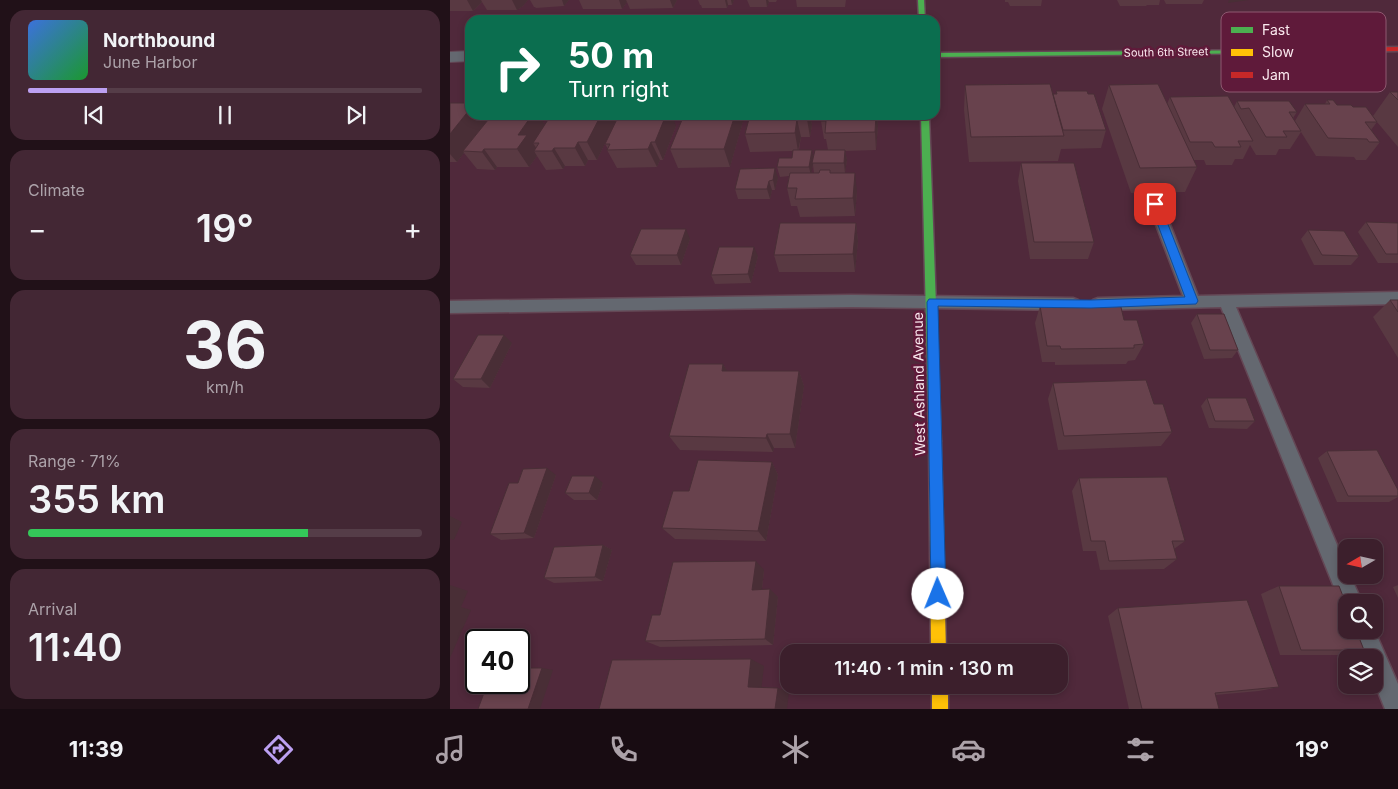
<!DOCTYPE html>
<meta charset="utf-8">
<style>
:root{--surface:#3c1f2c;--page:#432734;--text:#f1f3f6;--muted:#aca2a9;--line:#553d48;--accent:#bca0f2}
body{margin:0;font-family:Inter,sans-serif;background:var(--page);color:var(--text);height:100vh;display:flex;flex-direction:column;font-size:19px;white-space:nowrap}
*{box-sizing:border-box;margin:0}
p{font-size:16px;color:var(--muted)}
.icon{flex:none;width:28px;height:28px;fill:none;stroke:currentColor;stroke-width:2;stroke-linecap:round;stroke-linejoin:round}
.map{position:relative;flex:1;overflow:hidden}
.sheet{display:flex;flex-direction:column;gap:10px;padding:10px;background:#211118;width:450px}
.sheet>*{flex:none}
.guide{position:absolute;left:15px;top:15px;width:475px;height:105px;border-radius:15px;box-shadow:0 2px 8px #0003,0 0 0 1px var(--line);background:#0b6e4f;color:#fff;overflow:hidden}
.needle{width:32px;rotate:261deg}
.controls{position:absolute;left:888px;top:539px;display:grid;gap:10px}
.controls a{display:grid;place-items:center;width:45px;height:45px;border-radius:10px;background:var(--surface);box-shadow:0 2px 8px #0003,0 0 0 1px var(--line);font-size:25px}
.speed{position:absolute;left:15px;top:629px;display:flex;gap:10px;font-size:25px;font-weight:700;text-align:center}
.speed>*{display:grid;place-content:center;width:65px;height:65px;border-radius:50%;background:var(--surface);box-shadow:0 2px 8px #0003,0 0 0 1px var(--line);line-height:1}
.speed .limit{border:2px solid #111;border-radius:8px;background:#fff;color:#111}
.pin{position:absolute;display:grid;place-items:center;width:42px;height:42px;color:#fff;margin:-21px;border-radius:10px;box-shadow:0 2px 8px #0006}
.me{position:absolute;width:55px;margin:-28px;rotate:359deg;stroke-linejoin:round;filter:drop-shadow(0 0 4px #0008)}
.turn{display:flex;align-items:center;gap:18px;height:105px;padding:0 20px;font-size:22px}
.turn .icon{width:65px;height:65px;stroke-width:2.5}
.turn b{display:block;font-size:35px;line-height:42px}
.big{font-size:38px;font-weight:600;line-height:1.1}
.sheet .tile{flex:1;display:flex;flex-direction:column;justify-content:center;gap:8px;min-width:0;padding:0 18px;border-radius:15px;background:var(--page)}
.sheet .dial{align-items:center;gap:0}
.dial b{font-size:65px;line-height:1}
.song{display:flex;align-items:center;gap:15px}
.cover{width:60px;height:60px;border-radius:8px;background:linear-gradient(135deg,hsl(220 70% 55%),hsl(130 70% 35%))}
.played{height:5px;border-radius:2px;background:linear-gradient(90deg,var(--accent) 20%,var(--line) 20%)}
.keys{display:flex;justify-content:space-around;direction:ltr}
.heat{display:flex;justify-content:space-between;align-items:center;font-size:28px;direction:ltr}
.charge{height:8px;border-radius:4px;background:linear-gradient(90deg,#34c759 71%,var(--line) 0)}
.trip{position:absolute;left:330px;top:644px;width:288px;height:50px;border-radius:15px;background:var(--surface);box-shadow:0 2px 8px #0003,0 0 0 1px var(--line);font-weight:600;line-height:50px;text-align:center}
.tabs{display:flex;height:80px;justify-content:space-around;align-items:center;background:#180c12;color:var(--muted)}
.tabs .icon{width:35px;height:35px}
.tabs .current{color:var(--accent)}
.tabs b{font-size:22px;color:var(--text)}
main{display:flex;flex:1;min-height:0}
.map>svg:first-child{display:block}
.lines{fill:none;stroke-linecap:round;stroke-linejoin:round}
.lane-casing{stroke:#644755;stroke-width:3}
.street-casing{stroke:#644755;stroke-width:2}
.fast-casing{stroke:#644755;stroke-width:3}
.slow-casing{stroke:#644755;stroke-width:3}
.jam-casing{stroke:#644755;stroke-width:3}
.lane{fill:#646870;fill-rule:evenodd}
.street{fill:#646870;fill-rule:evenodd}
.fast{fill:#4caf50;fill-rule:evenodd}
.slow{fill:#ffc107;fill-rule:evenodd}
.jam{fill:#c62828;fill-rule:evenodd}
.wall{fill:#593942;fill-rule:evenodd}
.shaded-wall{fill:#492e36}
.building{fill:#68424d;stroke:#492e36}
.route{fill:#1a73e8;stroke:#114b97}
.labels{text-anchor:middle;stroke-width:5;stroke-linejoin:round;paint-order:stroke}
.far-street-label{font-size:11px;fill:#fae8ee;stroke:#5f1a3a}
.street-label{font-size:14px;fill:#fae8ee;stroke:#5f1a3a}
.key{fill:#5f1a3a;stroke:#8e5870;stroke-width:1}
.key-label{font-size:14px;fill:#fae8ee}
</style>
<main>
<section class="sheet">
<div class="tile">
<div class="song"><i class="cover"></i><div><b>Northbound</b><p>June Harbor</p></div></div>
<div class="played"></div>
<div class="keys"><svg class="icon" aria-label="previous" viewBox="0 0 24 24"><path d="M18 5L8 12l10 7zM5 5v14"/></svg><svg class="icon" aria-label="pause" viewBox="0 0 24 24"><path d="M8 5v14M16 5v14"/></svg><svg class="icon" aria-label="next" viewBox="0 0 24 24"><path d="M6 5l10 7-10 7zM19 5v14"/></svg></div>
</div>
<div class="tile"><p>Climate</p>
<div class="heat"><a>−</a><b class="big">19°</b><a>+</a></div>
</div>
<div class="tile dial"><b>36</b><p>km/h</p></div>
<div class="tile"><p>Range · 71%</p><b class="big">355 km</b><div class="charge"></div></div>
<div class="tile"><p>Arrival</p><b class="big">11:40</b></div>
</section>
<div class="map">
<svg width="948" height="709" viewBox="0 0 948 709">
<rect width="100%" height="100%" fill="#50293b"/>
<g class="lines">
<g class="lane-casing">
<path id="lane" d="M 705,200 L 710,201 L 712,204 L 748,296 L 948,292 L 948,304 L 786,307 L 896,566 L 896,575 L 900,575 L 912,602 L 896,602 L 896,611 L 893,610 L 890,602 L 771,307 L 648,310 L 643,308 L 640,304 L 643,300 L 648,298 L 733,296 L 698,204 L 700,201 Z
M 401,295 L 623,298 L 628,300 L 631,304 L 628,308 L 623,310 L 401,307 L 0,313 L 0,301 Z
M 924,629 L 948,684 L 948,709 L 935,709 L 924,682 L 924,658 L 914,658 L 902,630 Z"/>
</g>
<g class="street-casing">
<path id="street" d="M 20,51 L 20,61 L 0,62 L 0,52 Z"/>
</g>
<g class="fast-casing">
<path id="fast" d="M 468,0 L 474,0 L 475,20 L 469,20 Z
M 833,50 L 833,52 L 831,53 L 485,57 L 485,53 Z
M 471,115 L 479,115 L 491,441 L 489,445 L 485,447 L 481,445 L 479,441 Z"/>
</g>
<g class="slow-casing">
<path id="slow" d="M 485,435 L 489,437 L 491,441 L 496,652 L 481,652 L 479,441 L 481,437 Z
M 482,685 L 498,685 L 498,709 L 482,709 Z"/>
</g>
<g class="jam-casing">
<path id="jam" d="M 948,47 L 948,51 L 831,53 L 827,51 L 831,49 Z"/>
</g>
<use href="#lane" class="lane"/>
<use href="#street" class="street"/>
<use href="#fast" class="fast"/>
<use href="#slow" class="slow"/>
<use href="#jam" class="jam"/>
</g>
<path class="wall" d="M 0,0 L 78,0 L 73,6 L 67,10 L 37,10 L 32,2 L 23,11 L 0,11 Z
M 80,0 L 119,0 L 114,6 L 86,8 L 85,7 L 84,7 Z
M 129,0 L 227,0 L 223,8 L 180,9 L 177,2 L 172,9 L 133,9 Z
M 248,0 L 284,0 L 282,5 L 278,5 L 277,8 L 252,8 L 251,5 L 250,5 Z
M 297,0 L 327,0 L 326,2 L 319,2 L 317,7 L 300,7 Z
M 346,0 L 396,0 L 395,7 L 347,7 Z
M 555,0 L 592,0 L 591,6 L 560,6 L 558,2 L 555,2 Z
M 667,0 L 710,0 L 709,5 L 697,5 L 696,6 L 670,6 Z
M 714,0 L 754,0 L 752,4 L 716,4 Z
M 515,85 L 603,96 L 606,94 L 606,91 L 638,94 L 656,130 L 651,148 L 611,149 L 608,161 L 519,162 L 514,110 Z
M 659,85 L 717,104 L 720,97 L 784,107 L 787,101 L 847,112 L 843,118 L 845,121 L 855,104 L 875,104 L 877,100 L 887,105 L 903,107 L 923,116 L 940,92 L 948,92 L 948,147 L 927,122 L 921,130 L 930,142 L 916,160 L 906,160 L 904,157 L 866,156 L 851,132 L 840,149 L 829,149 L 826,155 L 806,155 L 800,145 L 793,159 L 785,159 L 782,165 L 756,165 L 754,160 L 743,160 L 747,167 L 735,192 L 681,193 L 652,109 Z
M 0,103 L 20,115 L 33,115 L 37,121 L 42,115 L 89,115 L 95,125 L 101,115 L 165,115 L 167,119 L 147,160 L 138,160 L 135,166 L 115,166 L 113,169 L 96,170 L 87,156 L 79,167 L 47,167 L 45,170 L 27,169 L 14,153 L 7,162 L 0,162 Z
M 234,115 L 293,115 L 294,118 L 280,167 L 228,168 L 220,149 Z
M 360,115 L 362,125 L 360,137 L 351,137 L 349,150 L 363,157 L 378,150 L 376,139 L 374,139 L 371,121 L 372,115 L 427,115 L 428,126 L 426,150 L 395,151 L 397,160 L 395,173 L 407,191 L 405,216 L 350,217 L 347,206 L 341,206 L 337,188 L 339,176 L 330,177 L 327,167 L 342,158 L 343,151 L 300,152 L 295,134 ZM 363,165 L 364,173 L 361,173 Z
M 226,126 L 213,160 L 210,160 L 207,167 L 167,168 L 157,150 L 158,149 L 155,144 Z
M 571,163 L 644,242 L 638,259 L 580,259 L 568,181 Z
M 328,178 L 325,190 L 322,190 L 320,199 L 288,199 L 285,189 Z
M 916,222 L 948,223 L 948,263 L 928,263 L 908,232 Z
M 406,223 L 408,241 L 405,272 L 329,272 L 324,255 Z
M 858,230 L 909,256 L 901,265 L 864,265 L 851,239 Z
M 240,239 L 231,265 L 186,265 L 180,255 Z
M 308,256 L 301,283 L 265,284 L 261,275 Z
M 940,300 L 948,300 L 948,358 L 923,317 Z
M 602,304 L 674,320 L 694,344 L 685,360 L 678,361 L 676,364 L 605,365 L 605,362 L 592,362 L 585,323 L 590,306 L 601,306 Z
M 747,314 L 788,350 L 782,358 L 754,359 L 741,323 Z
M 62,343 L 40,388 L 13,387 L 3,379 Z
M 273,364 L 277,371 L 349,371 L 354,386 L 345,448 L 324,448 L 323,452 L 230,450 L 219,436 Z
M 603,383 L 704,404 L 722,432 L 711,446 L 608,450 L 598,399 Z
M 757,398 L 805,421 L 797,429 L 759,428 L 751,406 Z
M 877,451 L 948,490 L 948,497 L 939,502 L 887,502 L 868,458 Z
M 322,462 L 328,475 L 316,541 L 225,539 L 212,528 L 239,491 Z
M 106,475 L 84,538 L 51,540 L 40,534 L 68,483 Z
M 629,478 L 735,541 L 724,549 L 727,559 L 714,569 L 650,570 L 646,551 L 633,551 L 622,491 Z
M 153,483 L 147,500 L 124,500 L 115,493 Z
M 153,545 L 162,550 L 153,581 L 104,583 L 94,578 Z
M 314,570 L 312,589 L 328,597 L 323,645 L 210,647 L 195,641 L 210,615 Z
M 948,585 L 948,598 L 943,587 Z
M 829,586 L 914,650 L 891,655 L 830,655 L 811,594 Z
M 668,608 L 829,687 L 809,691 L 765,695 L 769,709 L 679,709 L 658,616 Z"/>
<path class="shaded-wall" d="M 17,0 L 31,0 L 32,2 L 23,11 Z
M 62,0 L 78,0 L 73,6 L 67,10 Z
M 112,0 L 119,0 L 114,6 Z
M 169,0 L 176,0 L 177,2 L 172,9 Z
M 220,0 L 227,0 L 223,8 Z
M 275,0 L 277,0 L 278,5 L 277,8 Z
M 281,0 L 284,0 L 282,5 Z
M 316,0 L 318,0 L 319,2 L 317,7 Z
M 779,0 L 799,0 L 778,3 Z
M 20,109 L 20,115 L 33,115 L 37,121 L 13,151 L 14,153 L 7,162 L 0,154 L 0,134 Z
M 82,115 L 89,115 L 97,128 L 83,143 L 88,151 L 84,151 L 87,156 L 79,167 L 67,149 L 68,135 Z
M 151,115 L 165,115 L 167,119 L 147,160 L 137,142 Z
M 216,115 L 222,115 L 226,126 L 213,160 L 205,142 Z
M 285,115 L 293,115 L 294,118 L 280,167 L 274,149 Z
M 357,115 L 360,115 L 362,125 L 360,137 L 357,119 Z
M 426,115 L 427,115 L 428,126 L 426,150 L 425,132 Z
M 347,119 L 351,137 L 348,151 L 345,133 Z
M 128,142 L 138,160 L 135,166 L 125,148 Z
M 201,142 L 210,160 L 207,167 L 198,149 Z
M 104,148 L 115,166 L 113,169 L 102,151 Z
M 34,149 L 47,167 L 45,170 L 32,152 Z
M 362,150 L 364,159 L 361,176 L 359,167 Z
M 395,150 L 397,160 L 395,173 L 394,163 Z
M 325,168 L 328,178 L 325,190 L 323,180 Z
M 405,173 L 407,191 L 405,216 L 403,198 Z
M 319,181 L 322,190 L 320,199 L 317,189 Z
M 406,223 L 408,241 L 405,272 L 403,254 Z
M 236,229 L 240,239 L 231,265 L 227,255 Z
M 304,247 L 308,256 L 301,283 L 298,274 Z
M 54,335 L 62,343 L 40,388 L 31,379 Z
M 273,364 L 282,379 L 272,371 Z
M 349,371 L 354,386 L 345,448 L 340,434 Z
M 317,434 L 324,448 L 323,452 L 316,438 Z
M 322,462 L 328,475 L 316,541 L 308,531 Z
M 97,468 L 106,475 L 84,538 L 74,533 Z
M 145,476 L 153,483 L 147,500 L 139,493 Z
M 0,516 L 12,522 L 4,540 L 0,539 Z
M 153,545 L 162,550 L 153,581 L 145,577 Z
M 306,561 L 314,570 L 311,598 L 302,590 Z
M 0,585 L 18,591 L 11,607 L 21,610 L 0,658 Z
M 320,589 L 328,597 L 323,645 L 315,639 Z
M 301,659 L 314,666 L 311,692 L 298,687 Z
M 92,668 L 103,670 L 90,709 L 78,709 Z
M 328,688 L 339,692 L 337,709 L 325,709 Z"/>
<path class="building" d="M 600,84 L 614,136 L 521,137 L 515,85 Z
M 708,84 L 747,167 L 690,168 L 659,85 Z
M 606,91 L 637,91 L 638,94 L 644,94 L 656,130 L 613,130 L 603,94 L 607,94 Z
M 940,92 L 948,92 L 948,100 Z
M 778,96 L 803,141 L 788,141 L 791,147 L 765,147 L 762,142 L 740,142 L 720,97 Z
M 877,100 L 883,100 L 887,105 L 901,105 L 903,107 L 916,107 L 927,122 L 915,122 L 930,142 L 919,142 L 917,139 L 878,138 L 855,104 L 880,104 Z
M 787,101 L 839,101 L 847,112 L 839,112 L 851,131 L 833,131 L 837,137 L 816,137 L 799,108 L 791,109 Z
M 0,103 L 20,103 L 20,109 L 0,134 Z
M 42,115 L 82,115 L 68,135 L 77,135 L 67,149 L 34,149 L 32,152 L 13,151 Z
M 101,115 L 151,115 L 137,142 L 128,142 L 125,148 L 104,148 L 102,151 L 84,151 L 89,143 L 83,143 Z
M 169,115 L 216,115 L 205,142 L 201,142 L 198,149 L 157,150 L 160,144 L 155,144 Z
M 234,115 L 285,115 L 274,149 L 220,149 Z
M 300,115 L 357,115 L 357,119 L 347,119 L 345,133 L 295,134 Z
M 372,115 L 426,115 L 425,132 L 375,133 L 376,121 L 371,121 Z
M 343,150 L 362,150 L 359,167 L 327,167 L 329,158 L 342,158 Z
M 365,150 L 395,150 L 394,163 L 362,163 Z
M 571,163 L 624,163 L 644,242 L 584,242 Z
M 325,168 L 323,180 L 319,181 L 317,189 L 285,189 L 290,169 Z
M 370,170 L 380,170 L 380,173 L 405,173 L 403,198 L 345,199 L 347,188 L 337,188 L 340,173 L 369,173 Z
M 916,222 L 948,223 L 948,254 L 936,254 Z
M 330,223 L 406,223 L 403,254 L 324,255 Z
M 191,229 L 236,229 L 227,255 L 180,255 Z
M 858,230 L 894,231 L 909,256 L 872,255 Z
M 269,247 L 304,247 L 298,274 L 261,275 Z
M 940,300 L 948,300 L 948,312 Z
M 670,303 L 674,320 L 687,320 L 694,344 L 684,345 L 684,348 L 611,349 L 610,346 L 597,346 L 590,306 L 603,306 L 602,304 Z
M 747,314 L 774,314 L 788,350 L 760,350 Z
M 28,335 L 54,335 L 31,379 L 3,379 Z
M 239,364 L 273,364 L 272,371 L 349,371 L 340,434 L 317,434 L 316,438 L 219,436 Z
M 696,380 L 704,404 L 713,404 L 722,432 L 614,436 L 603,383 Z
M 757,398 L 796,398 L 805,421 L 765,421 Z
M 927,450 L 948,490 L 948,496 L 898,496 L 877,451 Z
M 248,460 L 322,462 L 308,531 L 212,528 L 223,491 L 239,491 Z
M 97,468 L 74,533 L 40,534 L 59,483 L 68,483 L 73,469 Z
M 122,476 L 145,476 L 139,493 L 115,493 Z
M 717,477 L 735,541 L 722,541 L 727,559 L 659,561 L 655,541 L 641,541 L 629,478 Z
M 153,545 L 145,577 L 94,578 L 104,547 Z
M 306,561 L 302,590 L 320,589 L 315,639 L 195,641 L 202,615 L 210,615 L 223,562 Z
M 829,586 L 889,586 L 896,604 L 896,630 L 906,630 L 914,650 L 851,650 Z
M 797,600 L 829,687 L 765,693 L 769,709 L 692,709 L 668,608 Z
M 301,659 L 298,687 L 328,688 L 325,709 L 149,709 L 162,660 Z
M 69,668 L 92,668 L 78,709 L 28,709 L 38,682 L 69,682 Z"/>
<path class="route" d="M 705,201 L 710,204 L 748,301 L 746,304 L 641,308 L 488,306 L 496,594 L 493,599 L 488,602 L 483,599 L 481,594 L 477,302 L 479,299 L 641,300 L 735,297 L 700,204 Z"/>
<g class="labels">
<g class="far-street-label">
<text transform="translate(716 52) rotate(-1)" y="4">South 6th Street</text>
</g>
<g class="street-label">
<text transform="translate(469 384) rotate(-91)" y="5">West Ashland Avenue</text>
</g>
</g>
<rect x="771" y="12" width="165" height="80" rx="8" class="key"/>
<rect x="781" y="27" width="22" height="6" fill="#4caf50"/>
<rect x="781" y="49" width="22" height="7" fill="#ffc107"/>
<rect x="781" y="72" width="22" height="6" fill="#c62828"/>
<g class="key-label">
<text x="812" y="35">Fast</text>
<text x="812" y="57">Slow</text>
<text x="812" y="80">Jam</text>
</g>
</svg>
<div class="controls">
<a><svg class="needle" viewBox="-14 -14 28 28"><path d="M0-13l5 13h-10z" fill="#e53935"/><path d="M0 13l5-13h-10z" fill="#aca2a9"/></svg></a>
<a><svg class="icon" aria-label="search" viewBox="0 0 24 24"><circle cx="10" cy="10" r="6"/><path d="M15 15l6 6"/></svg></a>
<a><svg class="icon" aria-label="layers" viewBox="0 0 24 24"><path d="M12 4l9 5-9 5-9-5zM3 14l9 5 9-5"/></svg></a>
</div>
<div class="speed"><div class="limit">40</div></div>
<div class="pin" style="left:705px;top:204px;background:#d93025"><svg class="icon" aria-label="arrive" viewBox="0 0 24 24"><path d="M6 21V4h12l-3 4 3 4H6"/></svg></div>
<svg class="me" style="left:488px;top:594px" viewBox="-20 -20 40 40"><circle r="19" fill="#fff"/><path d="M0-13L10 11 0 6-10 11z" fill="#1a73e8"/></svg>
<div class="trip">11:40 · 1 min · 130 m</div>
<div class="guide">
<div class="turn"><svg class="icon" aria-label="right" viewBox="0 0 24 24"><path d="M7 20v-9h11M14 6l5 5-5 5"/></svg><div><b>50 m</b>Turn right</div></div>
</div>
</div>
</main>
<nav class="tabs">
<b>11:39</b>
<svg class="icon current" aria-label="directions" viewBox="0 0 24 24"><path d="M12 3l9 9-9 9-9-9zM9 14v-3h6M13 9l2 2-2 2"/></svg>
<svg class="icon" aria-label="music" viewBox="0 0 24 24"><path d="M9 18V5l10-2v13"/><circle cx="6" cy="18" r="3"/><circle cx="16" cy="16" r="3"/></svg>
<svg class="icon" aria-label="phone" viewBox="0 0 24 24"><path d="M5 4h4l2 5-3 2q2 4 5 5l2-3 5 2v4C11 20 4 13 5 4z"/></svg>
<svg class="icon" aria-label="climate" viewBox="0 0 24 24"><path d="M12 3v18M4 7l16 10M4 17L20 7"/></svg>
<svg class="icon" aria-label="car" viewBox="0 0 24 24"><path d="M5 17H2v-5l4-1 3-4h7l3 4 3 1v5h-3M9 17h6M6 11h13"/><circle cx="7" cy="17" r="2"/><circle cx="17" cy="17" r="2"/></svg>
<svg class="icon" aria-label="filters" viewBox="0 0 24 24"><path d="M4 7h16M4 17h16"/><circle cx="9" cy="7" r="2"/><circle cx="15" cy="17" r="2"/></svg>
<b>19°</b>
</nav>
